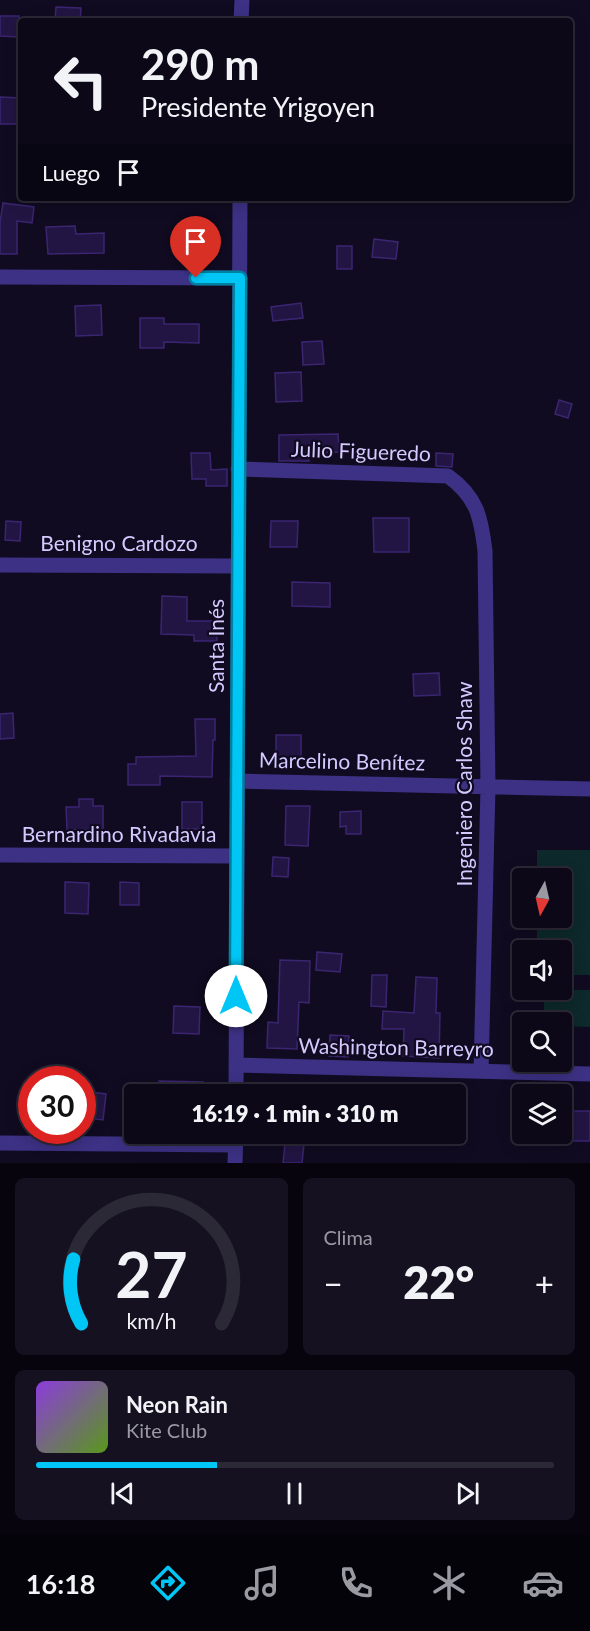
<!DOCTYPE html>
<html lang="es">
<meta charset="utf-8">
<style>
:root{--surface:#0c0818;--page:#151121;--text:#f1f3f6;--muted:#9a9aa2;--line:#2c2937;--accent:#00c6f5}
body{margin:0;font-family:Lato,sans-serif;background:var(--page);color:var(--text);height:100vh;display:flex;flex-direction:column;font-size:22px;white-space:nowrap}
*{box-sizing:border-box;margin:0}
p{font-size:20px;color:var(--muted)}
.icon{flex:none;width:33px;height:33px;fill:none;stroke:currentColor;stroke-width:2;stroke-linecap:round;stroke-linejoin:round}
.map{position:relative;height:1163px;overflow:hidden}
.drawer{display:flex;flex-direction:column;gap:15px;padding:15px;background:#07040d;flex:1}
.drawer>*{flex:none}
.guide{position:absolute;left:18px;top:18px;width:555px;height:183px;border-radius:6px;box-shadow:0 3px 15px #0003,0 0 0 2px var(--line);background:#0c0818;color:var(--text);overflow:hidden}
.needle{width:39px;rotate:188deg}
.fabs{position:absolute;left:512px;top:868px;display:grid;gap:12px}
.fabs a{display:grid;place-items:center;width:60px;height:60px;border-radius:6px;background:var(--surface);box-shadow:0 3px 15px #0003,0 0 0 2px var(--line);font-size:30px}
.speed{position:absolute;left:18px;top:1066px;display:flex;gap:12px;font-size:30px;font-weight:700;text-align:center}
.speed>*{display:grid;place-content:center;width:78px;height:78px;border-radius:50%;background:var(--surface);box-shadow:0 3px 15px #0003,0 0 0 2px var(--line);line-height:1}
.speed .limit{border:9px solid #d22;background:#fff;color:#111}
.pin{position:absolute;display:grid;place-items:center;width:51px;height:51px;color:#fff;margin:-62px -26px;border-radius:50% 50% 50% 0;rotate:-45deg;box-shadow:0 0 6px #0007}
.pin .icon{rotate:45deg}
.me{position:absolute;width:66px;margin:-33px;rotate:0deg;stroke-linejoin:round;filter:drop-shadow(0 0 4px #0008)}
.turn{display:flex;align-items:center;gap:21px;height:126px;padding:0 24px;font-size:27px}
.turn .icon{width:78px;height:78px;stroke-width:2.5}
.turn b{display:block;font-size:42px;line-height:51px}
.then{display:flex;align-items:center;height:57px;padding:0 24px;background:#0003;gap:12px;font-size:22px}
.big{font-size:45px;font-weight:800;line-height:1.1}
.drawer .card{flex:1;display:flex;flex-direction:column;justify-content:center;gap:9px;min-width:0;padding:0 21px;border-radius:9px;background:var(--page)}
.drawer .dial{align-items:center;gap:0}
.dial svg{height:156px;overflow:visible;fill:none;stroke:var(--line);stroke-width:7;stroke-linecap:round;text-anchor:middle}
.dial text{fill:var(--text);stroke:none}
.song{display:flex;align-items:center;gap:18px}
.cover{width:72px;height:72px;border-radius:9px;background:linear-gradient(135deg,hsl(270 70% 55%),hsl(90 70% 35%))}
.played{height:6px;border-radius:3px;background:linear-gradient(90deg,var(--accent) 35%,var(--line) 35%)}
.keys{display:flex;justify-content:space-around;direction:ltr}
.heat{display:flex;justify-content:space-between;align-items:center;font-size:33px;direction:ltr}
.drawer .tiles{flex:1;display:grid;gap:15px;grid-template-columns:1fr 1fr}
.card:last-child{grid-column:span 2}
.trip{position:absolute;left:124px;top:1084px;width:342px;height:60px;border-radius:6px;background:var(--surface);box-shadow:0 3px 15px #0003,0 0 0 2px var(--line);font-weight:800;line-height:60px;text-align:center}
.tab-bar{display:flex;height:96px;justify-content:space-around;align-items:center;background:#05030a;color:var(--muted)}
.tab-bar .icon{width:42px;height:42px}
.tab-bar .selected{color:var(--accent)}
.tab-bar b{font-size:27px;color:var(--text)}
.map>svg:first-child{display:block}
.green{fill:#0d292b}
.building{fill:#221543;stroke:#3b2571;stroke-width:1.5}
.lines{fill:none;stroke-linecap:round;stroke-linejoin:round}
.minor{stroke:#3c3184;stroke-width:15}
.route-casing{stroke:#00819f;stroke-width:15}
.route{stroke:#00c6f5;stroke-width:10}
.labels{text-anchor:middle;stroke-width:4.5;stroke-linejoin:round;paint-order:stroke}
.street-label{font-size:21px;fill:#d5caff;stroke:#100b20}
</style>
<div class="map">
<svg width="590" height="1163" viewBox="0 0 590 1163">
<rect width="100%" height="100%" fill="#100b20"/>
<path class="green" d="M 537,850 L 590,850 L 590,975 L 561,975 L 561,951 L 537,951 L 537,918 L 561,918 L 561,879 L 537,879 Z
M 544,990 L 590,990 L 590,1027 L 561,1026 L 561,1023 L 544,1023 Z"/>
<path class="building" d="M 56,7 L 81,8 L 80,21 L 55,21 Z
M 0,16 L 19,16 L 18,37 L 0,36 Z
M 0,97 L 21,98 L 21,124 L 0,124 Z
M 3,203 L 34,207 L 32,223 L 17,221 L 17,254 L 0,254 L 0,223 Z
M 75,226 L 76,234 L 104,233 L 104,253 L 48,254 L 46,227 Z
M 374,239 L 398,242 L 396,259 L 372,257 Z
M 337,246 L 352,246 L 352,269 L 337,269 Z
M 301,303 L 303,318 L 273,321 L 271,307 Z
M 101,305 L 102,335 L 76,336 L 75,306 Z
M 140,318 L 164,318 L 164,324 L 199,324 L 199,343 L 164,342 L 164,348 L 140,348 Z
M 322,341 L 324,364 L 303,365 L 302,342 Z
M 301,372 L 302,401 L 276,402 L 275,373 Z
M 559,400 L 572,404 L 568,418 L 555,414 Z
M 338,434 L 339,452 L 309,453 L 309,461 L 279,461 L 279,435 Z
M 191,453 L 210,453 L 211,470 L 227,469 L 227,486 L 206,486 L 206,479 L 192,479 Z
M 436,453 L 453,454 L 452,467 L 436,466 Z
M 373,518 L 409,518 L 409,552 L 374,552 Z
M 6,521 L 21,522 L 20,541 L 5,540 Z
M 271,521 L 298,521 L 297,547 L 270,547 Z
M 292,582 L 330,583 L 330,607 L 292,606 Z
M 162,596 L 187,597 L 187,621 L 216,621 L 217,641 L 194,641 L 194,635 L 161,634 Z
M 439,673 L 440,695 L 414,696 L 413,674 Z
M 13,713 L 14,738 L 0,739 L 0,714 Z
M 195,719 L 215,719 L 215,740 L 213,740 L 212,777 L 160,776 L 160,785 L 128,785 L 128,764 L 136,764 L 136,757 L 196,756 Z
M 276,735 L 301,735 L 301,758 L 276,758 Z
M 79,799 L 93,799 L 93,806 L 103,806 L 103,829 L 67,830 L 66,807 L 79,807 Z
M 182,802 L 202,802 L 202,829 L 182,829 Z
M 286,806 L 310,806 L 308,846 L 285,845 Z
M 361,811 L 361,834 L 346,834 L 346,826 L 340,827 L 340,812 Z
M 273,857 L 289,858 L 288,877 L 272,876 Z
M 65,882 L 89,883 L 88,914 L 65,913 Z
M 120,882 L 139,883 L 139,905 L 120,905 Z
M 317,952 L 342,954 L 340,972 L 316,970 Z
M 280,960 L 310,961 L 309,1003 L 299,1002 L 297,1049 L 267,1048 L 268,1022 L 278,1023 Z
M 372,975 L 387,975 L 386,1007 L 371,1006 Z
M 416,977 L 437,978 L 436,1013 L 440,1013 L 439,1058 L 403,1056 L 404,1029 L 382,1029 L 383,1011 L 414,1013 Z
M 174,1006 L 200,1007 L 199,1034 L 173,1033 Z
M 330,1035 L 349,1036 L 348,1057 L 329,1056 Z
M 159,1081 L 203,1082 L 203,1095 L 159,1095 Z
M 82,1091 L 106,1094 L 103,1120 L 82,1117 Z
M 572,1111 L 590,1111 L 590,1141 L 573,1141 Z
M 286,1134 L 305,1134 L 302,1163 L 283,1163 Z"/>
<g class="lines">
<path class="minor" d="M 241,21 L 242,0
M 0,277 L 240,278
M 238,469 L 448,476 C 477,497 481,517 485,551 L 488,787 L 481,1071
M 0,565 L 238,566
M 237,781 L 590,789
M 0,855 L 237,856
M 236,1065 L 590,1074
M 236,1095 L 240,198
M 0,1143 L 235,1145
M 235,1163 L 236,1134"/>
</g>
<g class="lines">
<g class="route-casing">
<path id="route" d="M 196,278 L 240,278 L 236,996"/>
</g>
<use href="#route" class="route"/>
</g>
<g class="labels">
<g class="street-label">
<text transform="translate(361 452) rotate(2)" y="7">Julio Figueredo</text>
<text x="119" y="551">Benigno Cardozo</text>
<text transform="translate(217 646) rotate(-90)" y="7">Santa Inés</text>
<text transform="translate(342 762) rotate(1)" y="7">Marcelino Benítez</text>
<text transform="translate(465 784) rotate(-90)" y="7">Ingeniero Carlos Shaw</text>
<text x="119" y="842">Bernardino Rivadavia</text>
<text transform="translate(396 1048) rotate(1)" y="7">Washington Barreyro</text>
</g>
</g>
</svg>
<div class="fabs">
<a><svg class="needle" viewBox="-14 -14 28 28"><path d="M0-13l5 13h-10z" fill="#e53935"/><path d="M0 13l5-13h-10z" fill="#9a9aa2"/></svg></a>
<a><svg class="icon" aria-label="sound" viewBox="0 0 24 24"><path d="M4 9h4l5-4v14l-5-4H4zM17 9q2 3 0 6"/></svg></a>
<a><svg class="icon" aria-label="search" viewBox="0 0 24 24"><circle cx="10" cy="10" r="6"/><path d="M15 15l6 6"/></svg></a>
<a><svg class="icon" aria-label="layers" viewBox="0 0 24 24"><path d="M12 4l9 5-9 5-9-5zM3 14l9 5 9-5"/></svg></a>
</div>
<div class="speed"><div class="limit">30</div></div>
<div class="pin" style="left:196px;top:278px;background:#d93025"><svg class="icon" aria-label="arrive" viewBox="0 0 24 24"><path d="M6 21V4h12l-3 4 3 4H6"/></svg></div>
<svg class="me" style="left:236px;top:996px" viewBox="-20 -20 40 40"><circle r="19" fill="#fff"/><path d="M0-13L10 11 0 6-10 11z" fill="#00c6f5"/></svg>
<div class="trip">16:19 · 1 min · 310 m</div>
<div class="guide">
<div class="turn"><svg class="icon" aria-label="left" viewBox="0 0 24 24"><path d="M17 20v-9H6M10 6l-5 5 5 5"/></svg><div><b>290 m</b>Presidente Yrigoyen</div></div>
<div class="then">Luego<svg class="icon" aria-label="arrive" viewBox="0 0 24 24"><path d="M6 21V4h12l-3 4 3 4H6"/></svg></div>
</div>
</div>
<section class="drawer">
<div class="tiles">
<div class="card dial"><svg viewBox="0 0 100 80">
<path d="M14 69A42 42 0 1 1 86 69"/>
<path d="M14 69A42 42 0 0 1 10 36" stroke="#00c6f5"/>
<text x="50" y="56" font-size="32" font-weight="700">27</text>
<text x="50" y="72" font-size="11">km/h</text>
</svg></div>
<div class="card"><p>Clima</p>
<div class="heat"><a>−</a><b class="big">22°</b><a>+</a></div>
</div>
<div class="card">
<div class="song"><i class="cover"></i><div><b>Neon Rain</b><p>Kite Club</p></div></div>
<div class="played"></div>
<div class="keys"><svg class="icon" aria-label="previous" viewBox="0 0 24 24"><path d="M18 5L8 12l10 7zM5 5v14"/></svg><svg class="icon" aria-label="pause" viewBox="0 0 24 24"><path d="M8 5v14M16 5v14"/></svg><svg class="icon" aria-label="next" viewBox="0 0 24 24"><path d="M6 5l10 7-10 7zM19 5v14"/></svg></div>
</div>
</div>
</section>
<nav class="tab-bar">
<b>16:18</b>
<svg class="icon selected" aria-label="directions" viewBox="0 0 24 24"><path d="M12 3l9 9-9 9-9-9zM9 14v-3h6M13 9l2 2-2 2"/></svg>
<svg class="icon" aria-label="music" viewBox="0 0 24 24"><path d="M9 18V5l10-2v13"/><circle cx="6" cy="18" r="3"/><circle cx="16" cy="16" r="3"/></svg>
<svg class="icon" aria-label="phone" viewBox="0 0 24 24"><path d="M5 4h4l2 5-3 2q2 4 5 5l2-3 5 2v4C11 20 4 13 5 4z"/></svg>
<svg class="icon" aria-label="climate" viewBox="0 0 24 24"><path d="M12 3v18M4 7l16 10M4 17L20 7"/></svg>
<svg class="icon" aria-label="car" viewBox="0 0 24 24"><path d="M5 17H2v-5l4-1 3-4h7l3 4 3 1v5h-3M9 17h6M6 11h13"/><circle cx="7" cy="17" r="2"/><circle cx="17" cy="17" r="2"/></svg>
</nav>
